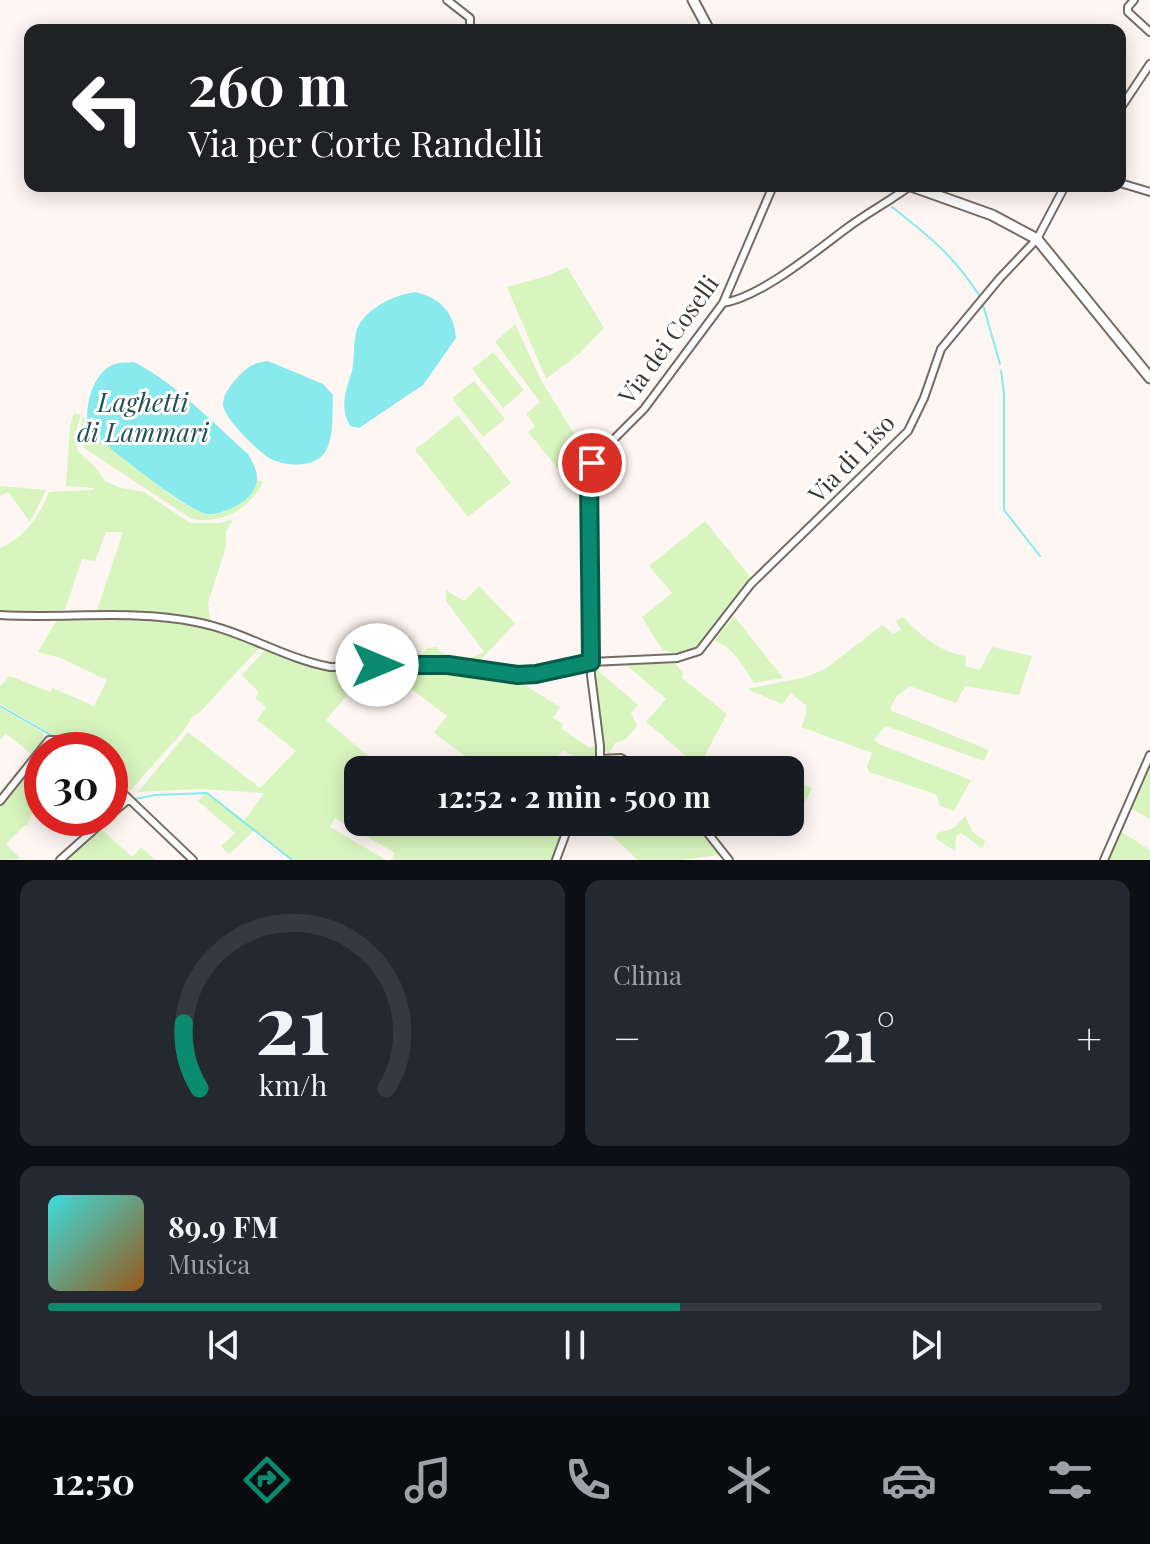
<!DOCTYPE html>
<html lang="it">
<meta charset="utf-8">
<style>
:root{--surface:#171b24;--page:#242831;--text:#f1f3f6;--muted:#9ea1a6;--line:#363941;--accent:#0a8b70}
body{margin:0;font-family:"Playfair Display",serif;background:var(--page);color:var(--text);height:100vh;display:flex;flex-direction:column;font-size:30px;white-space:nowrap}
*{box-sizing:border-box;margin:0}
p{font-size:26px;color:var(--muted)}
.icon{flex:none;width:44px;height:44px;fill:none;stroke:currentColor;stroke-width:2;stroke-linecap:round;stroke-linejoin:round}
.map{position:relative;height:860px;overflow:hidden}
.sheet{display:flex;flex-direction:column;gap:20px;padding:20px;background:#0d0f14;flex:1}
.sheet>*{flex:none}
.hud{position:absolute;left:24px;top:24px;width:1102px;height:168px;border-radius:16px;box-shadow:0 4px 20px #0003;background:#202124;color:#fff;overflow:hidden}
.speed{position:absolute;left:24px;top:732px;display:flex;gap:16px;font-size:40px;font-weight:700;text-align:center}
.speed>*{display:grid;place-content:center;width:104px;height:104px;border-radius:50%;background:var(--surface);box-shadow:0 4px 20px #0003;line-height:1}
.speed .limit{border:12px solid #d22;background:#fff;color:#111}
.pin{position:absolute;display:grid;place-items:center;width:68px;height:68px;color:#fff;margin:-34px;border:4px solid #fff;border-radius:50%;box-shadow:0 2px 8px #0007}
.me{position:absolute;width:88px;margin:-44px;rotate:90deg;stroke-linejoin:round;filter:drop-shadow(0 0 6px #0008)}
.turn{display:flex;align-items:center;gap:28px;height:168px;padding:0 32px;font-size:36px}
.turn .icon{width:104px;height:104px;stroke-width:2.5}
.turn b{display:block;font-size:56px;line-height:68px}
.big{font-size:60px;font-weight:700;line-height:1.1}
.sheet .widget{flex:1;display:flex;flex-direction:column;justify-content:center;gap:12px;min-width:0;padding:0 28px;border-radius:16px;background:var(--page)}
.sheet .dial{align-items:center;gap:0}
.dial svg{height:208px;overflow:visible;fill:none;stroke:var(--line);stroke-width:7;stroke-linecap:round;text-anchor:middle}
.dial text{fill:var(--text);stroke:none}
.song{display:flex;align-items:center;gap:24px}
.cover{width:96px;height:96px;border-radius:12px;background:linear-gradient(135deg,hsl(180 70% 55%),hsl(30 70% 35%))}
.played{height:8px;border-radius:4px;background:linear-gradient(90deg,var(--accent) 60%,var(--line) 60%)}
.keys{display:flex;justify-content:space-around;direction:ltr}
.heat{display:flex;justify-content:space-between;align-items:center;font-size:44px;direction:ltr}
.sheet .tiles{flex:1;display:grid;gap:20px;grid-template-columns:1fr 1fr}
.widget:last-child{grid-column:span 2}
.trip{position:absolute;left:344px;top:756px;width:460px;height:80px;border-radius:16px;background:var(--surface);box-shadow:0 4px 20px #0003;font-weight:700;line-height:80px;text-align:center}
.tab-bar{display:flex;height:128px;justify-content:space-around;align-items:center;background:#090b0e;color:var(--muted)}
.tab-bar .icon{width:56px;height:56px}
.tab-bar .current{color:var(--accent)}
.tab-bar b{font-size:36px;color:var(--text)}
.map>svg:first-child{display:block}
.green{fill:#d8f5bf}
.water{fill:#88eaed}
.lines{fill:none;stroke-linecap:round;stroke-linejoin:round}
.stream{stroke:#88eaed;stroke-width:2}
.street-casing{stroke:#766b64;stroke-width:10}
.secondary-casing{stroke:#766b64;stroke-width:13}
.street{stroke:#fff;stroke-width:6}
.secondary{stroke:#fff;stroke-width:9}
.route-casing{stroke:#065a49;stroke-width:20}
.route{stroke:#0a8b70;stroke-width:14}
.labels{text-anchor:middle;stroke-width:6;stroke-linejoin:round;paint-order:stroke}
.street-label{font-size:24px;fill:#3e3936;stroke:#fff}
.water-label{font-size:26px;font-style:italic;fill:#245152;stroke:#fff}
</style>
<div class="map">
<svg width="1150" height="860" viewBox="0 0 1150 860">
<rect width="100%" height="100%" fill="#fef6f2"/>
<path class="green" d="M 567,267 L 604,328 L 580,353 L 546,379 L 507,287 L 547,276 Z
M 515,324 L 541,380 L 589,458 L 583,465 L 565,477 L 528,432 L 535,426 L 526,414 L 540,402 L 495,342 Z
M 493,352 L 524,390 L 503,408 L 472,369 Z
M 474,381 L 505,419 L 483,437 L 452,398 Z
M 74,413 L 81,415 L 75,433 L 77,450 L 98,470 L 105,481 L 121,488 L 144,492 L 190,523 L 221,523 L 231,519 L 232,522 L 226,531 L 226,547 L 208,603 L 210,619 L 214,623 L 157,614 L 97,610 L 123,532 L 106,532 L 95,561 L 82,559 L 65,610 L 0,612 L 0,548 C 25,537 39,517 49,492 L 93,490 L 94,488 L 66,486 L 70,426 Z
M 83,414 L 89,431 L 97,437 C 122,456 175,504 203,513 C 224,521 249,496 258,480 L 263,482 C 249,510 222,524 192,519 L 84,448 L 78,435 Z
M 458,415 L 511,483 L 468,517 L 415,450 Z
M 0,486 L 46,490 L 30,522 L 8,492 L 0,496 Z
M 705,521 L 751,578 L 699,647 L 689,651 L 675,653 L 662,650 L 642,617 L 672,593 L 649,566 Z
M 479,586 L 515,623 L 477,664 L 381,659 L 387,650 L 423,654 L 427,648 L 437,647 L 441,653 L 471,658 L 484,652 L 446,601 L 446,590 L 464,601 Z
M 60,615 C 116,616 172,617 226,633 C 238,637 252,639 260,647 L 201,711 L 191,718 L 185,729 L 130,791 L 110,774 L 110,750 L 79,750 L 0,704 L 0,686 L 10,676 L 50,692 L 53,688 L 94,706 L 107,680 L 61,658 L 38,652 Z
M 734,616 L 783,678 L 754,683 C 744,668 733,646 714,641 Z
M 903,617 C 920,635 941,653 966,656 L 965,666 L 980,670 L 992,647 L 1032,656 L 1019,695 L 965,686 L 956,703 L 910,686 L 897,696 L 890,708 L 892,711 L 989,750 L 984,761 L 886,726 L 874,739 L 879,744 L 971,780 L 954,811 L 940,806 L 937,796 L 932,793 L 869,772 L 867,767 L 872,753 L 801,727 L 806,716 L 806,705 L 791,693 L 782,704 L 747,689 L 802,678 L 824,670 L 882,625 L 893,634 L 901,630 L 896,621 Z
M 265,650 L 307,664 L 370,668 L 326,720 L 384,770 L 358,770 L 358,822 L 553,822 L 563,829 L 554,860 L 391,860 L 395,853 L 335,818 L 330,827 L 386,860 L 293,860 L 255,830 L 229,854 L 221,846 L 235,833 L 198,801 L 205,794 L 211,795 L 244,821 L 264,793 L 200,789 L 138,792 L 188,732 L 260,788 L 296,751 L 257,720 L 266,707 L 255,698 L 259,692 L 242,675 Z
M 673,661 L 683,673 L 682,678 L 727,714 L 697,770 L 685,770 L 678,765 L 685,755 L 646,722 L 666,699 L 624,663 Z
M 379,664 L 451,666 L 510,676 L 560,707 L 553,718 L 563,724 L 562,729 L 590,748 L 597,745 L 594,768 L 563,750 L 547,770 L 484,770 L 434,733 L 447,716 Z
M 596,669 L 638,705 L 631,713 L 637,726 L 625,740 L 615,743 L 609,754 L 603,750 L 594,674 Z
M 0,708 L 44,733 L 42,742 L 32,755 L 6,733 L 0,740 Z
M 42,751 L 42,806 L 33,810 L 27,826 L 25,825 L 6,844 L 21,859 L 0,860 L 0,803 Z
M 1149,762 L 1150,763 L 1150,819 L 1130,808 Z
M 790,780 L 812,788 L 806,801 L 796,803 L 790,816 Z
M 965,816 L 973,832 L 985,841 L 983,849 L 961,833 L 956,836 L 955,851 L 936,839 L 937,833 L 954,828 Z
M 607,822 L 696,822 L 720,855 L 680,860 L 638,860 L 603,828 Z
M 99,827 L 132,857 L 141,847 L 155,860 L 63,860 Z
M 1120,831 L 1150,850 L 1150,860 L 1106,860 Z"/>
<path class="water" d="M 416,292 C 441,299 454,312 456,338 L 423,385 L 359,428 L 350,426 C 339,407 346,390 352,371 C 355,358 353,345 356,333 C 361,310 395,294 416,292 Z
M 268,361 L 323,384 L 333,395 C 332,412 335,441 323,455 C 311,468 285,466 271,459 C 259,453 224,418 223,405 C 223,394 230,386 237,378 C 246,368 254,362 268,361 Z
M 134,362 C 178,385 212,422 248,454 C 256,468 262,480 251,494 C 244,504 219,516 207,514 C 185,510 110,448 89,431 C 83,411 92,371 115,364 C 121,362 128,363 134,362 Z"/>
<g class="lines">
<path class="stream" d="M 875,186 L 878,191
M 892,207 C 929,236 953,255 979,295
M 983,305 L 1000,364
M 1001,371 L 1004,393 L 1004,510 L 1040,556
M 0,706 L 77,750
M 110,777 L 128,793
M 135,799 L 155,795 L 207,793 L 292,860"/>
<g class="street-casing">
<path id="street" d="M 447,0 L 470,18 L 470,30
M 1134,0 L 1128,7 L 1128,12 L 1150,32
M 1120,109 L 1150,64
M 1120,183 L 1150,192
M 723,303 C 761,297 816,251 847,228 C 867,213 890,201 910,186
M 0,615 C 65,619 131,609 196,622 C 243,631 283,658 330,667 L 448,665 L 518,675 L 536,674 L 591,662 L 677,658 L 699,651 L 751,584 L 908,431 L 924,398 L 941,349 L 1000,278 L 1037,239 L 1065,186
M 600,759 L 621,758 L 641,770
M 597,770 L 600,759 L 600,746 L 591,675 L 590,467 L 597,456 L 644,409 L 723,303 L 773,186
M 110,781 L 129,799
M 0,801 L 49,740 L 56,740 L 71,750
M 110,815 L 129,799 L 193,860
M 699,822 L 729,860
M 60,860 L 107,818
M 556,860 L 570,822
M 1104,860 L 1150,755"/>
</g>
<g class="secondary-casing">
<path id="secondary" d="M 693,0 L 709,30
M 911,186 L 992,215 L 1037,239 L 1150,378"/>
</g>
<use href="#street" class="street"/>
<use href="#secondary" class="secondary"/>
</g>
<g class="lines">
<g class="route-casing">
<path id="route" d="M 377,665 L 448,665 L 518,675 L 536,674 L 591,662 L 589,473 L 592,463"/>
</g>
<use href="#route" class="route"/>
</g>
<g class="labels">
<g class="street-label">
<text transform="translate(669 340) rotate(-54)" y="8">Via dei Coselli</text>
<text transform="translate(852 459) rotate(-46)" y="8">Via di Liso</text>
</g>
<g class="water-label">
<text x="143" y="412">Laghetti<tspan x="143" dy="30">di Lammari</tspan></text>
</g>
</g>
</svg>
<div class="speed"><div class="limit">30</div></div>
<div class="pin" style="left:592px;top:463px;background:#d93025"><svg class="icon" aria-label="arrive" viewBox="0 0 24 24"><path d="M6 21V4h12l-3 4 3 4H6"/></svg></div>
<svg class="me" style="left:377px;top:665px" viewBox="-20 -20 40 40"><circle r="19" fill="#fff"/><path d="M0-13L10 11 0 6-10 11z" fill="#0a8b70"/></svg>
<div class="trip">12:52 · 2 min · 500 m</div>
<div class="hud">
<div class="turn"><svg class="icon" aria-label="left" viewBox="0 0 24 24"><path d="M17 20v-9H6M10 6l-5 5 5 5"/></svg><div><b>260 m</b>Via per Corte Randelli</div></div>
</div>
</div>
<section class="sheet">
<div class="tiles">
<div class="widget dial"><svg viewBox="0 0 100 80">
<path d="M14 69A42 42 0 1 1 86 69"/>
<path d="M14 69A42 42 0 0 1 8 44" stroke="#0a8b70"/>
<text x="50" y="56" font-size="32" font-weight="700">21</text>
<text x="50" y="72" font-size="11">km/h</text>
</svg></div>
<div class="widget"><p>Clima</p>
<div class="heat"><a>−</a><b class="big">21°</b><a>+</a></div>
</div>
<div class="widget">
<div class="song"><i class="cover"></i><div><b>89.9 FM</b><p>Musica</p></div></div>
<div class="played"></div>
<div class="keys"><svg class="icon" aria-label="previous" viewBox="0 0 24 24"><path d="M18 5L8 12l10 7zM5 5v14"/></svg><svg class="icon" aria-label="pause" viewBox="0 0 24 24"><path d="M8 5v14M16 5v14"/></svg><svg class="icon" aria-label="next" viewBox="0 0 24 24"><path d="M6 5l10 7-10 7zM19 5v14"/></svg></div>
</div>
</div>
</section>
<nav class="tab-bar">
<b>12:50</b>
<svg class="icon current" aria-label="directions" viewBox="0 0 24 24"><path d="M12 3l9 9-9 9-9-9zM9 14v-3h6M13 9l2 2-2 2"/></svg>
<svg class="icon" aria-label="music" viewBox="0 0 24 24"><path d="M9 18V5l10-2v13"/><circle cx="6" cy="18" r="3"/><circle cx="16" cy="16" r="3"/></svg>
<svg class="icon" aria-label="phone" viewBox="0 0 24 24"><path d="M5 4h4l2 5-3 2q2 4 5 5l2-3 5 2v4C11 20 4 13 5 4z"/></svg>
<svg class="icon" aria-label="climate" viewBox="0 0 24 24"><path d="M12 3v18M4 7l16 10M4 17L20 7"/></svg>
<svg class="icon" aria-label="car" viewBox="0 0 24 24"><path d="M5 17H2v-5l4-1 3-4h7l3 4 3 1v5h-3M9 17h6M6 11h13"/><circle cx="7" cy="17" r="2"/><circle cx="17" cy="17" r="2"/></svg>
<svg class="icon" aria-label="filters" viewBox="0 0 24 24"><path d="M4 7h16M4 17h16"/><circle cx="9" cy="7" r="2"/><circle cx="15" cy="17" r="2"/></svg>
</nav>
